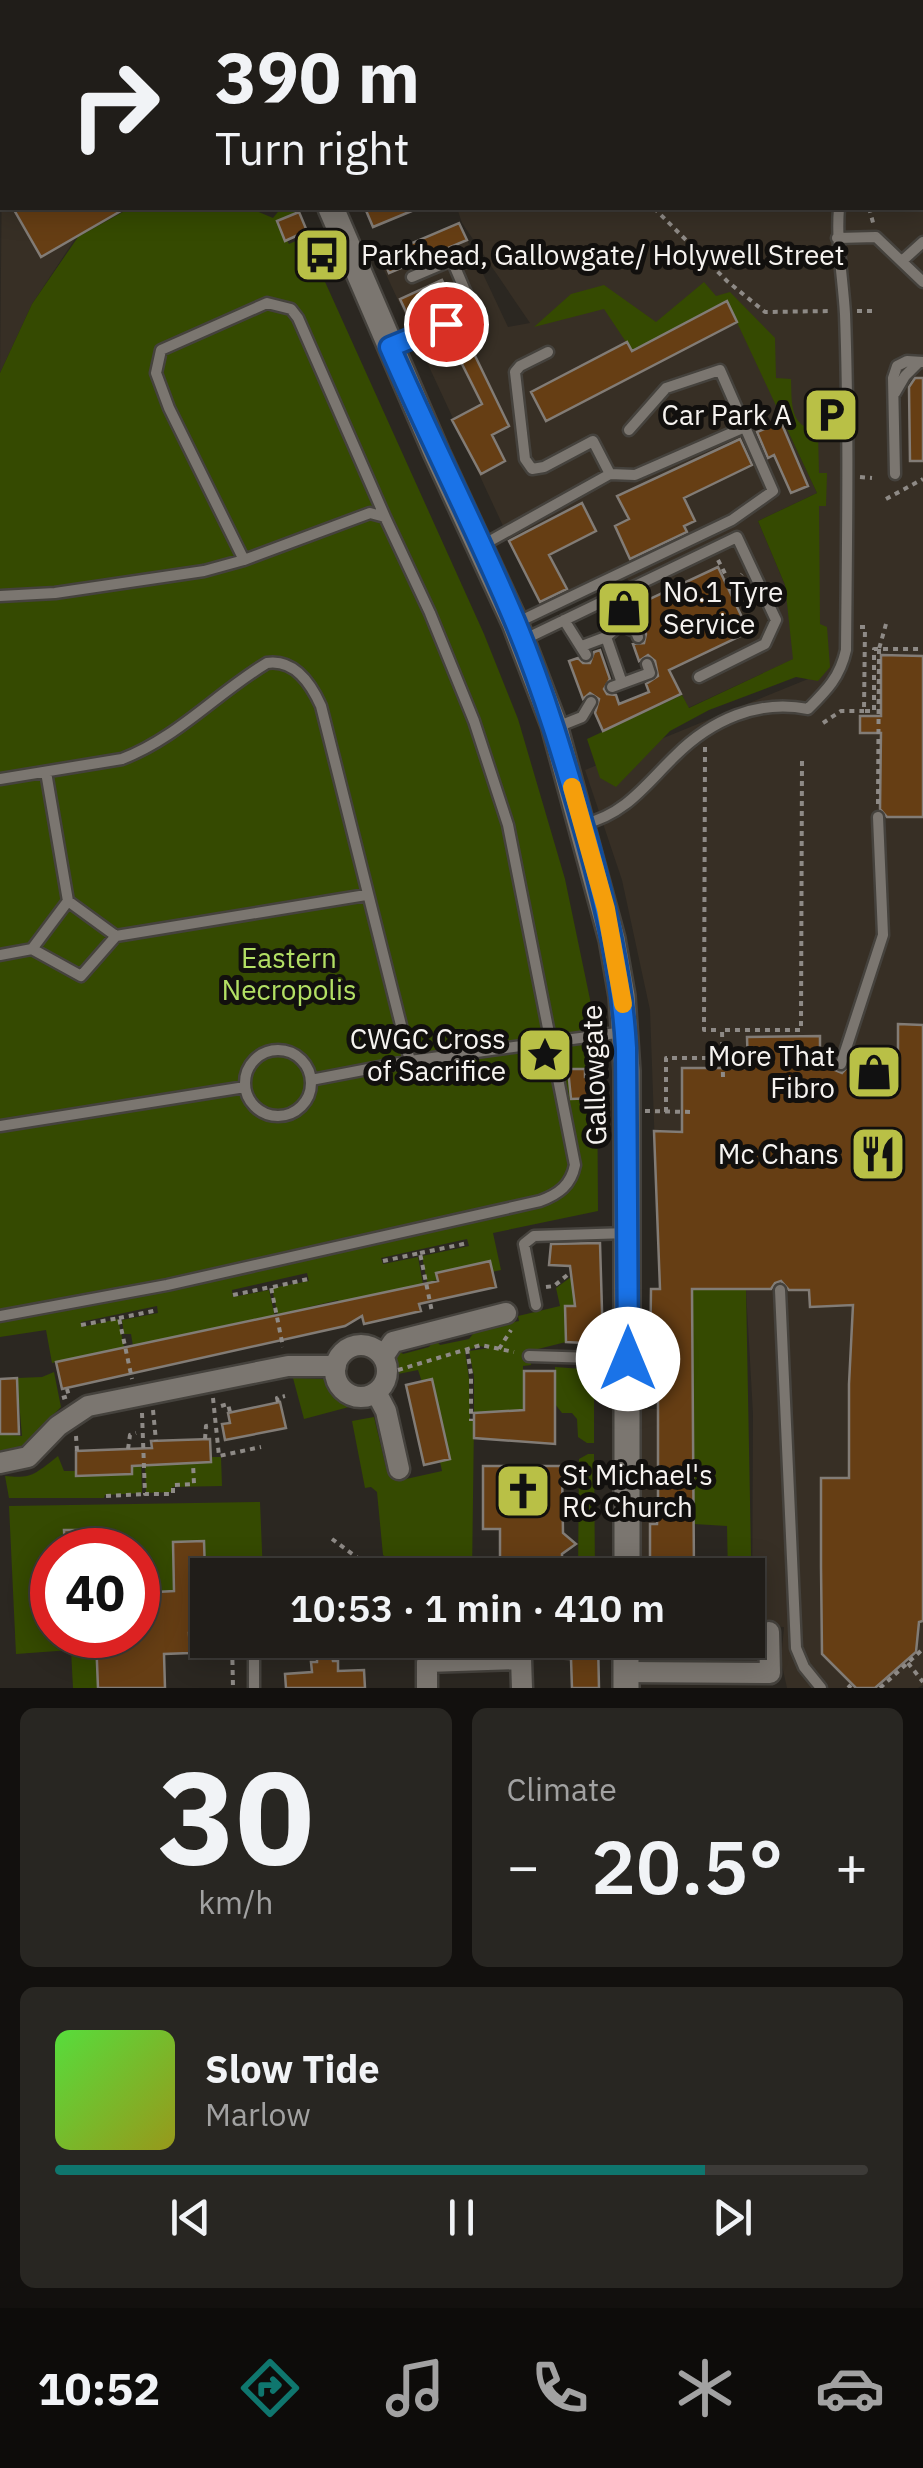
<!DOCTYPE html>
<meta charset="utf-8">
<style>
:root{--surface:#201d19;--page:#282622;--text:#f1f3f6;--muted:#a2a2a2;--line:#3d3b38;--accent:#0f766e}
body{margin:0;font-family:"IBM Plex Sans",sans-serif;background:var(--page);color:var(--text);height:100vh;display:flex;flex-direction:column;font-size:38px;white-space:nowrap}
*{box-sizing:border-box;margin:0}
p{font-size:32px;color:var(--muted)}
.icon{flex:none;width:55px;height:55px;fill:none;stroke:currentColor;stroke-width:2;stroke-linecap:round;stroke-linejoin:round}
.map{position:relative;height:1688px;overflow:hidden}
.details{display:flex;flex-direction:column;gap:20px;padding:20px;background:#12100e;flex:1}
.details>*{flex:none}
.banner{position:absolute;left:0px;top:0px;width:925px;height:210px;box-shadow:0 5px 25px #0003,0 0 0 2px var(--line);background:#201d19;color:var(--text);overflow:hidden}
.speed{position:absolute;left:30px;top:1528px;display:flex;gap:20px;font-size:50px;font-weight:700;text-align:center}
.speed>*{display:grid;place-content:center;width:130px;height:130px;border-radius:50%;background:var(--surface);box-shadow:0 5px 25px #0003,0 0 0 2px var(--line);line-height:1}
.speed .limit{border:15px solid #d22;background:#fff;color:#111}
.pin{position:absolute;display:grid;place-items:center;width:85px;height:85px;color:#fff;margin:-42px;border:5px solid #fff;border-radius:50%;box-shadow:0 2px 10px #0007}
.me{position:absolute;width:110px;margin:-55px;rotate:0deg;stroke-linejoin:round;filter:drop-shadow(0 0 8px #0008)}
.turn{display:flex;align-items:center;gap:35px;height:210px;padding:0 50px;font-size:45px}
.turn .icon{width:130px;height:130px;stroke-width:2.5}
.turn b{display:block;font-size:70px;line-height:85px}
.big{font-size:75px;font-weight:600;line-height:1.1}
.details .widget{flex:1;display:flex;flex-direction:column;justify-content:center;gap:15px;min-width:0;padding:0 35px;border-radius:15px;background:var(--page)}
.details .dial{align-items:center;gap:0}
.dial b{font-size:130px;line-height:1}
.song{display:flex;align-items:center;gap:30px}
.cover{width:120px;height:120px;border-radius:15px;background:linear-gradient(135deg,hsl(110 70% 55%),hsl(60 70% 35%))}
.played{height:10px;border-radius:5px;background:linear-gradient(90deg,var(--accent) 80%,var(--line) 80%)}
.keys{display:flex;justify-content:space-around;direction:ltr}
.heat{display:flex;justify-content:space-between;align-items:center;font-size:55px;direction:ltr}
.details .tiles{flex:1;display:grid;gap:20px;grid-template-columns:1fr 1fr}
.widget:last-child{grid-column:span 2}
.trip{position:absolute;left:190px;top:1558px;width:575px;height:100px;border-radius:0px;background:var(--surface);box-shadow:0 5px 25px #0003,0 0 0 2px var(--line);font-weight:600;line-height:100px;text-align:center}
.dock{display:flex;height:160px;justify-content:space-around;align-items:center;background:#0d0c0a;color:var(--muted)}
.dock .icon{width:70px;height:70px}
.dock .selected{color:var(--accent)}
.dock b{font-size:45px;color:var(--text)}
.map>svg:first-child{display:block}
.built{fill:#372f25}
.green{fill:#354a01}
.building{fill:#663e14;stroke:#827c76;stroke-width:2.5}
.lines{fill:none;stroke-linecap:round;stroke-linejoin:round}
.service-casing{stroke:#45423d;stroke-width:15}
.minor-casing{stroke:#45423d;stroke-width:25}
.tertiary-casing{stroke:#45423d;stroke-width:30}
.primary-casing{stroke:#45423d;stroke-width:32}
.path{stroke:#8e8a86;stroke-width:4;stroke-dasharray:5 5;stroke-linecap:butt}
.service{stroke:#7b7670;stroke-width:10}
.minor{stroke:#7b7670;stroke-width:20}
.tertiary{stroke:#7b7670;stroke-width:25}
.primary{stroke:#b0906e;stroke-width:28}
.route-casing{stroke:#114b97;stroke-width:25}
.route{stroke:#1a73e8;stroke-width:18}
.slow{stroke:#f59e0b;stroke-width:18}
.labels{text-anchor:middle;stroke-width:10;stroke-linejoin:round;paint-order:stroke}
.poi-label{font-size:28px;fill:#f6f3f0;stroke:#12100e;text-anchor:end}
.park-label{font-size:28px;fill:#b3e064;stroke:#12100e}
.street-label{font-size:28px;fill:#f6f3f0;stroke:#12100e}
</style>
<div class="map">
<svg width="923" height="1688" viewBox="0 0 923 1688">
<rect width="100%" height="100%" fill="#2b2721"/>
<path class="built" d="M 923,147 L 923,1685 L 918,1688 L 787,1688 L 781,1661 L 784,1627 L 752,1626 L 753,1414 L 746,1290 L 660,1289 L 650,1010 L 622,880 L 585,770 L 813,677 L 793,510 L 821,497 L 784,422 L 817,493 L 758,521 L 785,585 L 794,659 L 688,708 L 627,578 L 545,616 L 378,257 L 459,223 L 508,327 L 530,323 L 462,223 L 457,208 L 922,208 Z
M 2,162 L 2,208 L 126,208 L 77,236 L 32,304 L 0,373 Z
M 623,1409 L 667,1409 L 669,1575 L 622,1575 Z"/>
<path class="green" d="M 130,208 L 249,208 L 273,218 L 281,208 L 294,208 L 298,212 L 277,222 L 289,244 L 309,235 L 312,253 L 484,634 L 518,719 L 565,879 L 592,1009 C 577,1017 584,1037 585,1052 L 597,1061 L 598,1211 L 493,1233 L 501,1270 L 492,1272 L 489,1261 L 437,1272 L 437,1280 L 427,1282 L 422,1256 L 469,1246 L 467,1239 L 381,1258 L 383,1264 L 418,1257 L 423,1284 L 341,1311 L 338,1300 L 284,1313 L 285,1320 L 279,1321 L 272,1288 L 309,1281 L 307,1273 L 232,1290 L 233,1297 L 269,1290 L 276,1322 L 266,1324 L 264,1317 L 199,1331 L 202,1347 L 133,1346 L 131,1334 L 124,1334 L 122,1320 L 158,1313 L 157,1306 L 81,1322 L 82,1327 L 118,1319 L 125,1351 L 113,1353 L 112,1350 L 52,1363 L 46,1330 L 0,1337 L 0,373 L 32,304 L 78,237 Z
M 704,282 L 716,296 L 730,292 L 775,338 L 776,378 L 791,379 C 792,403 789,427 818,431 L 819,473 L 827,473 L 826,506 L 819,506 L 820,624 L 827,627 L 830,667 L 818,681 L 796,677 L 709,710 L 670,731 L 616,787 L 600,778 L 587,739 L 682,695 L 689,708 L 793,659 L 785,585 L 758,521 L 817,493 L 727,301 L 632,351 L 604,309 L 534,327 L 571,294 L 604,285 L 656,322 Z
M 571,1277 L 575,1306 L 565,1307 L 566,1342 L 530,1351 L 531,1365 L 523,1366 L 524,1410 L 474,1413 L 474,1376 L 469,1351 L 490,1348 L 480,1346 L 465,1351 L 469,1379 L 470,1421 L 474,1421 L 472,1575 L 410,1575 L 383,1555 L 377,1492 L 371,1487 L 365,1488 L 352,1421 L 374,1417 L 387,1471 L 396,1475 L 397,1481 L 442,1471 L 440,1462 L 450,1458 L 432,1380 L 422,1382 L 418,1370 L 398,1374 L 389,1349 L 395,1348 L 403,1354 L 429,1347 L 435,1339 L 440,1345 L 469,1339 L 476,1330 L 519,1321 L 518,1316 L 560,1306 L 556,1288 Z
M 692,1289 L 746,1289 L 753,1659 L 742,1659 L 742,1640 L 748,1640 L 748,1575 L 728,1575 L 727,1526 L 694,1524 Z
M 555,1367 L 583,1369 L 594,1376 L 594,1443 L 587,1443 L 578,1437 L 577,1419 L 572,1413 L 562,1413 L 555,1404 Z
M 54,1372 L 61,1407 L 24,1445 L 0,1452 L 0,1434 L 22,1436 L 17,1378 L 42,1377 Z
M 293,1378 L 325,1379 L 349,1407 L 304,1419 Z
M 132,1454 L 141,1454 L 142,1493 L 105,1495 L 104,1498 L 9,1498 L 5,1476 C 32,1479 35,1474 58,1456 L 64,1471 L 76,1471 L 77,1476 L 132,1474 Z
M 588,1454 L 594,1454 L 595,1575 L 578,1575 L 579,1459 Z
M 210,1457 L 221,1457 L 222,1486 L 172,1487 L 172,1492 L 146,1493 L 145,1465 L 210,1462 Z
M 260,1502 L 263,1575 L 208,1575 L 208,1615 L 203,1541 L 173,1542 L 174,1591 L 138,1593 L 138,1550 L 115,1550 L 114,1545 L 92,1546 L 91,1530 L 65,1531 L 65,1550 L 52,1550 L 52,1635 L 103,1635 L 96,1638 L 98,1688 L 73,1688 L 71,1650 L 16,1654 L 9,1506 Z"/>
<path class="building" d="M 13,208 L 126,208 L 41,257 Z
M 365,208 L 419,208 L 373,227 Z
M 299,212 L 307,231 L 285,241 L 277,221 Z
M 459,223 L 467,240 L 389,273 L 382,256 Z
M 442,280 L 449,294 L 407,314 L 400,299 Z
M 727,301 L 737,322 L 546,421 L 531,392 L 627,342 L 632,351 Z
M 465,335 L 509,426 L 492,435 L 505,461 L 481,474 L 452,420 L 482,404 L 451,342 Z
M 915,378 L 923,378 L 923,461 L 910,461 L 909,387 Z
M 781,422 L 808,486 L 791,493 L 774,455 L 768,458 L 757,432 Z
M 740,439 L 752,465 L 684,498 L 695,521 L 684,526 L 687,532 L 630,559 L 615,526 L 629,519 L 617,496 Z
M 582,503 L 596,531 L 549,555 L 567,589 L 540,602 L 509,541 Z
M 718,567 L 749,632 L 669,670 L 681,694 L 603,731 L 595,713 L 599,699 L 590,693 L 583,699 L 569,661 L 578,658 L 583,663 L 590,663 L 594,652 L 600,650 L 610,679 L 604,689 L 607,694 L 616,695 L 619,704 L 649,692 L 646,684 L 658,676 L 655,661 L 648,655 L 639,661 L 633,644 L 644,643 L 646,634 L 641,625 L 624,617 L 620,605 L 631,599 L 635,606 Z
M 881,655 L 923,656 L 923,817 L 887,817 L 880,809 L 881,733 L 860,733 L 860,716 L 881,716 Z
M 898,1024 L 923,1025 L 923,1621 L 919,1622 L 916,1652 L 875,1688 L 856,1688 L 822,1654 L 821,1567 L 821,1478 L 849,1478 L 849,1384 L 853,1305 L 810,1307 L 809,1290 L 789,1290 L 781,1281 L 775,1283 L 771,1289 L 692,1289 L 694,1575 L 650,1575 L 650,1524 L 657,1524 L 658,1508 L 658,1384 L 651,1384 L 650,1366 L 651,1289 L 660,1289 L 654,1131 L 682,1132 L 682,1068 L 748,1068 L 747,1037 L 820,1036 L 820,1064 L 832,1064 L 835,1070 L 842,1073 L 850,1064 L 898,1064 Z
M 568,1069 L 585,1069 L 585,1077 L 596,1076 L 597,1098 L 571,1099 Z
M 600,1243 L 603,1344 L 566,1342 L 565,1306 L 575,1306 L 570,1266 L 549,1265 L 551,1244 Z
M 490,1261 L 496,1287 L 419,1304 L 421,1311 L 364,1324 L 362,1316 L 345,1326 L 62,1389 L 56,1362 L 438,1281 L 436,1273 Z
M 524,1371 L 555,1371 L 555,1444 L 474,1438 L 474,1413 L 524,1410 Z
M 17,1378 L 19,1434 L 0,1434 L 0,1379 Z
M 432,1379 L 450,1459 L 424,1465 L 406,1385 Z
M 280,1402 L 286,1428 L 225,1440 L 222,1424 L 230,1423 L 228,1413 Z
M 210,1439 L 211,1462 L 132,1466 L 132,1474 L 76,1476 L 76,1451 L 152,1448 L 151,1441 Z
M 483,1466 L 562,1466 L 563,1533 L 576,1544 L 562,1554 L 562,1572 L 510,1575 L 510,1570 L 500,1570 L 500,1529 L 483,1529 Z
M 64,1530 L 91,1530 L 92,1550 L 65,1550 Z
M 204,1541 L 207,1632 L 189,1633 L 190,1653 L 164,1654 L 165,1688 L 98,1688 L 96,1638 L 138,1635 L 138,1593 L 174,1591 L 173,1542 Z
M 543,1640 L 598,1640 L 599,1688 L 572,1688 L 571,1659 L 543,1658 Z
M 650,1640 L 695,1640 L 695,1644 L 706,1644 L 705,1659 L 650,1658 Z
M 332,1656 L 333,1661 L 338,1661 L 338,1671 L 364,1670 L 365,1688 L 286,1688 L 285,1674 L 312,1672 L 311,1662 L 317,1662 L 317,1657 Z"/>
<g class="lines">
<g class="service-casing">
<path id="service" d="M 837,238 L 876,237 L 923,282
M 902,261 L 923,242
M 391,347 L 474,312 L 452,260 L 412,277
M 548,352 L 520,366 L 515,372 L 525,459 L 532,469 L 544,467 L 593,441 L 610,474
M 895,393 L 905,376 L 919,362
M 895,474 L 893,378 L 897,366 L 907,361 L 923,362
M 481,546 L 610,474 L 635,475 L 745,427
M 244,560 L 169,408 L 156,373 L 161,350 L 267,303 L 291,309 L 298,318 L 385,517
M 0,596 L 55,593 L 204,571 L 244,560 L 370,513 L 385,517 L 430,613 L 474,721 L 508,825 L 575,1165 C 571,1185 559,1194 540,1201 L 167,1285 L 0,1316
M 564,620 L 586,655
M 516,623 L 732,520 L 773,491 L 720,370 L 666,388 L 629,430
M 606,637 L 622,683
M 523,640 L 737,537 L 776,620 L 765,644 L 699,677
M 582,646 L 606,637 L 620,625 L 636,632 L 638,637
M 612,687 L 650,673 L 647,664
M 557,727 L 582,717 L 591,702
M 46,772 L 68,901
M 0,779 L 122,759 C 177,738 217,693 267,663 C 295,659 311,684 321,706 L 410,1061
M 584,824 C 626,814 646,784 675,756 C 711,720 758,699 808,709 C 827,690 840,677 846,650 C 847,538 849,425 845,314 C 843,278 836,244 839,208
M 116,936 L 68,901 L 32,949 L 81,976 L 116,936 L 366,895
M 0,955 L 32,949
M245 1083a33 33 0 1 1 66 0a33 33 0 1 1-66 0Z
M 841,1064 L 883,935 L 878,817
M 311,1080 L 410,1061 L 624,1032
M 0,1126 L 245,1087
M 780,1290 L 796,1648 L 804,1667 L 821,1688
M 536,1305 L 524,1244 L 534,1236 L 628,1233
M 529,1356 L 628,1359
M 254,1688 L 254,1658 L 264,1645 L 367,1640"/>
</g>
<g class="minor-casing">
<path id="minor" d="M 456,0 L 457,2
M 0,129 L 2,128
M335 1371a26 26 0 1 1 52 0a26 26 0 1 1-52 0Z
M 383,1357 L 393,1342 L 506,1313
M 376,1392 L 386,1411 L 399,1469
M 0,1463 L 28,1457 L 58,1426 L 88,1406 L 288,1366 L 336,1366
M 626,1672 L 770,1673 L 769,1632
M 427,1688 L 427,1662 L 521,1659 L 522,1688"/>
</g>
<g class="tertiary-casing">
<path id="tertiary" d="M 257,0 L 257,2
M 331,208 L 437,454 L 515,623 L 554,725 L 612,939 L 622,996 L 627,1071 L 627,1575
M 626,1640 L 626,1688"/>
</g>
<g class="primary-casing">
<path id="primary" d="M 223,0 L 225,2
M 750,0 L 754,2
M 922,114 L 923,115"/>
</g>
<path class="path" d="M 543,0 L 544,2
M 661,0 L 663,2
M 161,2 L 162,0
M 389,2 L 395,0
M 522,2 L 527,0
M 536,2 L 537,0
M 654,208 L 727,281 L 765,312 L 832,311
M 869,208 L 874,226
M 857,311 L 872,311
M 860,477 L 872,478
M 886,499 L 923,479
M 718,560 L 732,587
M 729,590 L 742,574
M 886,624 L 879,649 L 923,649
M 860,627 L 865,627 L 864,711 L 874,711 L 874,649 L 879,649
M 823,723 L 841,711 L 864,711
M 705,747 L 704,1030 L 721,1030
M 878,804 L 879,649
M 723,1077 L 722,1030 L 801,1030 L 802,760
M 645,1111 L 691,1112
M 666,1112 L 666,1058 L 723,1058
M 420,1253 L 468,1243
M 383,1261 L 420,1253 L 432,1312
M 273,1287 L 308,1279
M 546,1287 L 554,1286 L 571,1272
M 233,1295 L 271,1287 L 283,1347
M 119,1318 L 158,1310
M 81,1325 L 119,1318 L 132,1379
M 467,1349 L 471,1374 L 471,1421
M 499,1349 L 511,1330
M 398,1370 L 481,1345 L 514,1352
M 62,1398 L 69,1396 L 67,1389
M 213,1398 L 219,1456 L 261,1447
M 278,1402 L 277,1398 L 285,1396
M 221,1406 L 228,1404 L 230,1412
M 153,1410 L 156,1441
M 142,1413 L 145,1494 L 173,1494 L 173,1485 L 194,1484 L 193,1463
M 76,1436 L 77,1451
M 205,1439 L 206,1426 L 212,1425
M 128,1449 L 130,1435 L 136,1433
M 106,1496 L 145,1494
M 332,1539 L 381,1575
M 232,1640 L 233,1688
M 908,1663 L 923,1682
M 848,1685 L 851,1688
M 880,1688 L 923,1649"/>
<use href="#service" class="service"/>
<use href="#minor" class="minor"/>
<use href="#tertiary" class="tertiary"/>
<use href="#primary" class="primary"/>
</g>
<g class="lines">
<g class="route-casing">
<path id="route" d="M 446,324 L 390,347 C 430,440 477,530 516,624 C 545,694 566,766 587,839 C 606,908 622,976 626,1048 L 628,1359"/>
</g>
<use href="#route" class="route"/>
<path class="slow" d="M 572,787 L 606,909 L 623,1004"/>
</g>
<defs>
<g id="bus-square" transform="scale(2.875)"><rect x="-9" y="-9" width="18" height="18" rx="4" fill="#b9c046" stroke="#12100e"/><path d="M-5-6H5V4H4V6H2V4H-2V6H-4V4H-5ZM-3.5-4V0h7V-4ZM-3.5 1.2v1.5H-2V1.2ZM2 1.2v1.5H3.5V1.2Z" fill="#111"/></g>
<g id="parking-square" transform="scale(2.875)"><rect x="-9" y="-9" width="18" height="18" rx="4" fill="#b9c046" stroke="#12100e"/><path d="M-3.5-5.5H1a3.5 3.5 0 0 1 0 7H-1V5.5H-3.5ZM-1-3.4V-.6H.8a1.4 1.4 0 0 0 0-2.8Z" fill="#111"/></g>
<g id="shop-square" transform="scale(2.875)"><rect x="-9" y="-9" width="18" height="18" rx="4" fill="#b9c046" stroke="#12100e"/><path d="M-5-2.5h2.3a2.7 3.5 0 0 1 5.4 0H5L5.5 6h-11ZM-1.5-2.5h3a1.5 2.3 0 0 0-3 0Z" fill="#111"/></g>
<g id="sight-square" transform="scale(2.875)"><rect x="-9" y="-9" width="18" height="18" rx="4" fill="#b9c046" stroke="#12100e"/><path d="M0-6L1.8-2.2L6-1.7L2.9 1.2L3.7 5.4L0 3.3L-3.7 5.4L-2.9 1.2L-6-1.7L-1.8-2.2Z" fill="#111"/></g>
<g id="restaurant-square" transform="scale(2.875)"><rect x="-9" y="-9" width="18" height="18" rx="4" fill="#b9c046" stroke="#12100e"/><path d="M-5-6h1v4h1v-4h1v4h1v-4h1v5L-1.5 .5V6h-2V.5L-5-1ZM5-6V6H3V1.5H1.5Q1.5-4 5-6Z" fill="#111"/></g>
<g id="church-square" transform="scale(2.875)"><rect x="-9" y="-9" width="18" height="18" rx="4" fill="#b9c046" stroke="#12100e"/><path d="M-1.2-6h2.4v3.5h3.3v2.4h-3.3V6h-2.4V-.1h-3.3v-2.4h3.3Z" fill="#111"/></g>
</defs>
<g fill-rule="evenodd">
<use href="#bus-square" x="322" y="255"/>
<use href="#parking-square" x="831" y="415"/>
<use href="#shop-square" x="624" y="608"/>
<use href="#sight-square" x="545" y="1055"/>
<use href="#shop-square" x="874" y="1072"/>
<use href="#restaurant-square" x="878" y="1154"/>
<use href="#church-square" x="523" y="1491"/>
</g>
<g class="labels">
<g class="poi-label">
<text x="361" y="265" text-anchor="start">Parkhead, Gallowgate/ Holywell Street</text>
<text x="792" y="425">Car Park A</text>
<text x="663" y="602" text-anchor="start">No.1 Tyre<tspan x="663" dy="32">Service</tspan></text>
<text x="506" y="1049">CWGC Cross<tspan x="506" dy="32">of Sacrifice</tspan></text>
<text x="835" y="1066">More That<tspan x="835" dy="32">Fibro</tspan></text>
<text x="839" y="1164">Mc Chans</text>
<text x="562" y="1485" text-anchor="start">St Michael's<tspan x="562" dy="32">RC Church</tspan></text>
</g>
<g class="park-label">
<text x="289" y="968">Eastern<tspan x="289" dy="32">Necropolis</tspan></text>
</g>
<g class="street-label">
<text transform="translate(594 1075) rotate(-92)" y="10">Gallowgate</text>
</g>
</g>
</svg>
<div class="speed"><div class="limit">40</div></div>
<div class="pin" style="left:446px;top:324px;background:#d93025"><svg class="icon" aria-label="arrive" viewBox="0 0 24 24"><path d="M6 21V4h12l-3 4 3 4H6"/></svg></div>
<svg class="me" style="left:628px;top:1359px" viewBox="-20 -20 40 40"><circle r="19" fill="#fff"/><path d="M0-13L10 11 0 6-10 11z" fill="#1a73e8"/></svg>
<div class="trip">10:53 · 1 min · 410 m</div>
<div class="banner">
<div class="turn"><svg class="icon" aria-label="right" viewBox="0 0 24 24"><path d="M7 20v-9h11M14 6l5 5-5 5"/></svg><div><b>390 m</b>Turn right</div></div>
</div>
</div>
<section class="details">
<div class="tiles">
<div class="widget dial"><b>30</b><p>km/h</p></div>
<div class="widget"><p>Climate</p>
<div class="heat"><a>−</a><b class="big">20.5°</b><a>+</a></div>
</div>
<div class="widget">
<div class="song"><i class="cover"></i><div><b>Slow Tide</b><p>Marlow</p></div></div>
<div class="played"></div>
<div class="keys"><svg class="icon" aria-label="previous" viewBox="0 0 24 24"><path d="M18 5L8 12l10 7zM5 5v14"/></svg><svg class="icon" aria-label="pause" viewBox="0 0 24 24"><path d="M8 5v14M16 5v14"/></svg><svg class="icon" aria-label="next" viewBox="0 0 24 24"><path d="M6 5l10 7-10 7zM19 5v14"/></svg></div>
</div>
</div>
</section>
<nav class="dock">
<b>10:52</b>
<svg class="icon selected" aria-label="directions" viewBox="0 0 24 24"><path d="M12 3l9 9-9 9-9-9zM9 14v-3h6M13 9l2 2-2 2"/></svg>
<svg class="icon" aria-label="music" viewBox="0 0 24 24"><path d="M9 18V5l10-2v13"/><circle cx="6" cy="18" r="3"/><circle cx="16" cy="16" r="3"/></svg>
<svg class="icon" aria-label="phone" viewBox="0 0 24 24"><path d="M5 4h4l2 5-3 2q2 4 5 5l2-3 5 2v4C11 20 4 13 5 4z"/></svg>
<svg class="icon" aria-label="climate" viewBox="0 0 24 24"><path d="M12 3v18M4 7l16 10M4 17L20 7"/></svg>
<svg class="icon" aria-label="car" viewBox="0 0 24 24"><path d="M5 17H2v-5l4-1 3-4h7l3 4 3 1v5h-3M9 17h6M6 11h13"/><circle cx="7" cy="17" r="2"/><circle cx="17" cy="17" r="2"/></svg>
</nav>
